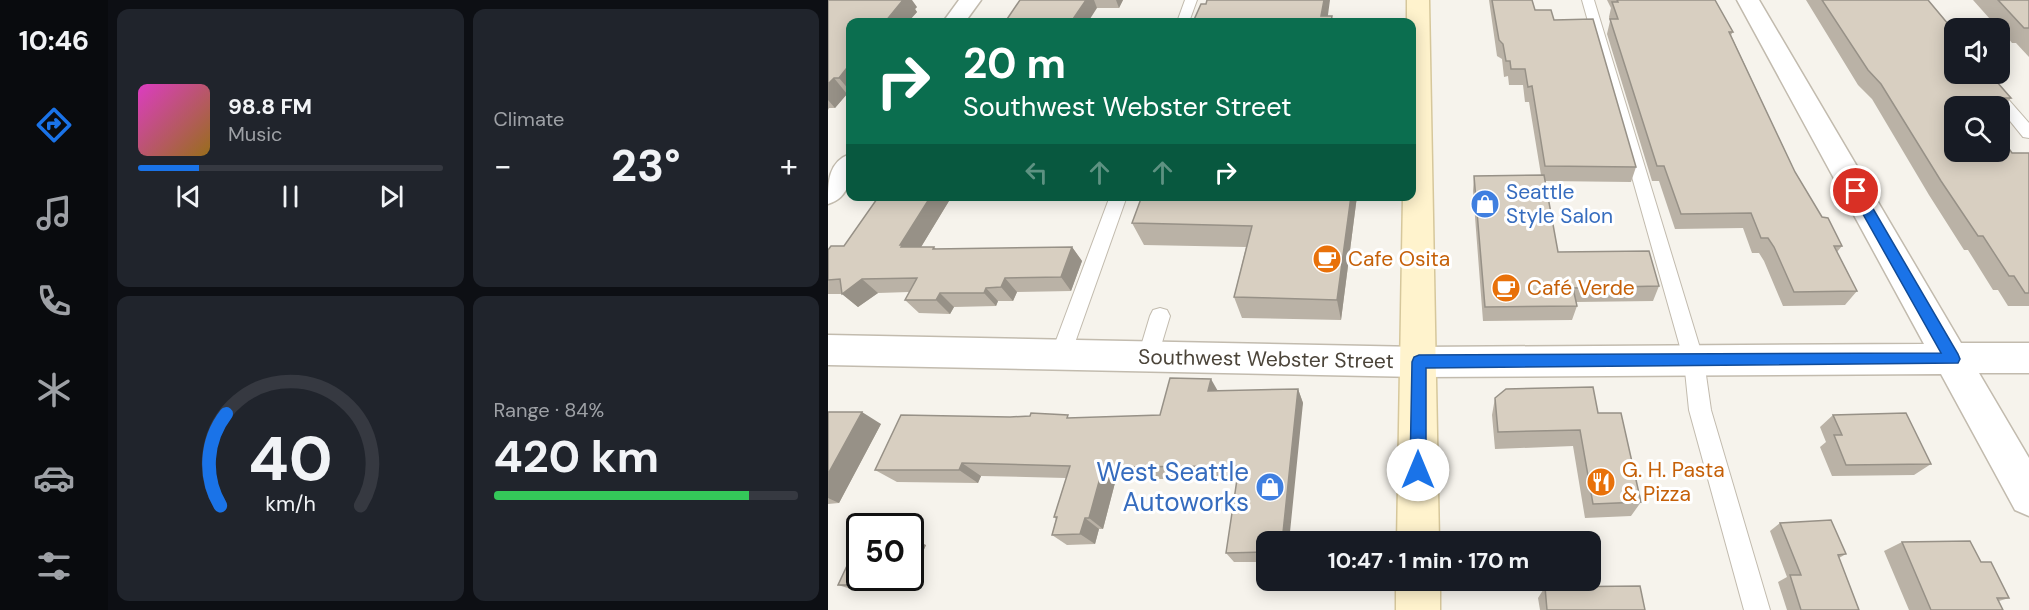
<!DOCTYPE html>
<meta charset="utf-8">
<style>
:root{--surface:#171b24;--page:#20242c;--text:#f1f3f6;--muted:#9ea1a6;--line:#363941;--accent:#1a73e8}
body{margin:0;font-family:"DM Sans",sans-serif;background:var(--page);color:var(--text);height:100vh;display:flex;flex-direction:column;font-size:22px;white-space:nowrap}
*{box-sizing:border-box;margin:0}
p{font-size:20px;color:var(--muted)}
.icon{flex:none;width:33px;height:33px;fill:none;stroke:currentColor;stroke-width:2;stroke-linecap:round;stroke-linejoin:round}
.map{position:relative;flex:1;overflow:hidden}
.details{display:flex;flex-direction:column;gap:9px;padding:9px;background:#0d0f14;width:720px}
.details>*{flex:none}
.banner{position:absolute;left:18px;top:18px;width:570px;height:183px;border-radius:12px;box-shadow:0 3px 15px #0003;background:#0b6e4f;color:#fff;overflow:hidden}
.buttons{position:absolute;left:1116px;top:18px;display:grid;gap:12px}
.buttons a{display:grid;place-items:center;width:66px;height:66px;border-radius:12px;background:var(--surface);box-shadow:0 3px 15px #0003;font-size:30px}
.speed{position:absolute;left:18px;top:513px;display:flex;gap:12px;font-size:30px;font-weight:700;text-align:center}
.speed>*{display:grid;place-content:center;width:78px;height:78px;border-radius:50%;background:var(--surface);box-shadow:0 3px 15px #0003;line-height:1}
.speed .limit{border:3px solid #111;border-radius:9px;background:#fff;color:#111}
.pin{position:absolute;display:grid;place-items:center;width:51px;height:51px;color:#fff;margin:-26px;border:3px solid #fff;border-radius:50%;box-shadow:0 2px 6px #0007}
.me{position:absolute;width:66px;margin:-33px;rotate:0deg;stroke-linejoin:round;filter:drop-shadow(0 0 4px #0008)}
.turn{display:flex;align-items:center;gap:21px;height:126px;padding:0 18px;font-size:27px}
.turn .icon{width:78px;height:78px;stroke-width:2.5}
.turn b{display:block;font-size:42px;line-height:51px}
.lanes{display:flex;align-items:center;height:57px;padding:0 18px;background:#0003;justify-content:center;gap:30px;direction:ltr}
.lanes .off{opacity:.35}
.big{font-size:45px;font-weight:700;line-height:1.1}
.details .card{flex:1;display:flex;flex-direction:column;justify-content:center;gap:9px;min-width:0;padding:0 21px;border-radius:12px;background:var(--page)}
.details .dial{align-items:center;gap:0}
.dial svg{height:156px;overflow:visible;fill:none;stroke:var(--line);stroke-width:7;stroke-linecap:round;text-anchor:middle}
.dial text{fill:var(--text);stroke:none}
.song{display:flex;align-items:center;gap:18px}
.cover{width:72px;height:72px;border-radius:9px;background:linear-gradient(135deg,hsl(310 70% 55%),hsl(40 70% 35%))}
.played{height:6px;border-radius:3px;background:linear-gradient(90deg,var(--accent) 20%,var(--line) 20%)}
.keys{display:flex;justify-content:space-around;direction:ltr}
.heat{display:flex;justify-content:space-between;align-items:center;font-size:33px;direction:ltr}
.charge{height:9px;border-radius:4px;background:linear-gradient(90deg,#34c759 84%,var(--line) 0)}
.details .tiles{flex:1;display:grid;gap:9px;grid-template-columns:repeat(2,1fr)}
.trip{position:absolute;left:428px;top:531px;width:345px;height:60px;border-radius:12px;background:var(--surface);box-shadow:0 3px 15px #0003;font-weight:700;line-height:60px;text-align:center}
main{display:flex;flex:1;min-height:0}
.tab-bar{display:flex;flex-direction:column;width:108px;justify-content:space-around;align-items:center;background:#090b0e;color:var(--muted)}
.tab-bar .icon{width:42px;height:42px}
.tab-bar .on{color:var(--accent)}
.tab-bar b{font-size:27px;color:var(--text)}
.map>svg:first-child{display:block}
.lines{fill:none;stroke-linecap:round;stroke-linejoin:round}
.service-casing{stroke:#c2bbae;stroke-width:2}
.minor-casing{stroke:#c2bbae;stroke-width:3}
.secondary-casing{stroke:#d6c79b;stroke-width:3}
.service{fill:#fff;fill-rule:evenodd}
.minor{fill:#fff;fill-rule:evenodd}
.secondary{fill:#fff3cd;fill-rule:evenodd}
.wall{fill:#bab2a6}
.shaded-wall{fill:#979187}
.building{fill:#d8cfc1;stroke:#979187;stroke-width:1.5}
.route{fill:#1a73e8;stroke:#114b97;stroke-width:1.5}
.labels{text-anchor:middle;stroke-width:6;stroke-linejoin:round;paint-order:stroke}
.shop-label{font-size:21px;fill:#366cbe;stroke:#fff;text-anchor:start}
.food-label{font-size:21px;fill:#c56008;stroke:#fff;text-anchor:start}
.street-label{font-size:21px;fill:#4b4439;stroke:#fff}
.near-shop-label{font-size:26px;fill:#366cbe;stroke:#fff;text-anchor:end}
</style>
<main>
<nav class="tab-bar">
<b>10:46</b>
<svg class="icon on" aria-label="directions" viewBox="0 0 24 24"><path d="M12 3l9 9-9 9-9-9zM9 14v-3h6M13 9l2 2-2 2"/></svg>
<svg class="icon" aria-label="music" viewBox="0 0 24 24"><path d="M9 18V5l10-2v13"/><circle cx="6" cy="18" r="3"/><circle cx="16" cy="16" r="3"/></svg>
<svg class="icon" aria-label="phone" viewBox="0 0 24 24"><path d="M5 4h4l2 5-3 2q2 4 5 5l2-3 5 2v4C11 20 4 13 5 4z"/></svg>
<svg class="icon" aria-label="climate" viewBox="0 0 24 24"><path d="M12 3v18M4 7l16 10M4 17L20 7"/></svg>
<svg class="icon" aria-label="car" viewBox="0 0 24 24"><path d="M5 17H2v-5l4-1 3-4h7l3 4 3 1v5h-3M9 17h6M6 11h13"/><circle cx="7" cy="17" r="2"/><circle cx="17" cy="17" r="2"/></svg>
<svg class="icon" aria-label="filters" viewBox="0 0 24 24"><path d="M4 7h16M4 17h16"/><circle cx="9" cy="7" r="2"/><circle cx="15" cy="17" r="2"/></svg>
</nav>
<section class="details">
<div class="tiles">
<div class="card">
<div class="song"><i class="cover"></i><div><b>98.8 FM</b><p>Music</p></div></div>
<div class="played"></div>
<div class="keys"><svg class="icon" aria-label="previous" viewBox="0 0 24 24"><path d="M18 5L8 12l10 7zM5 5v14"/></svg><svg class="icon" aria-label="pause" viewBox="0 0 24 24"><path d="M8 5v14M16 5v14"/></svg><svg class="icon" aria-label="next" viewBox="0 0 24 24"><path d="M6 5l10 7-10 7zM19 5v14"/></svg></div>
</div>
<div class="card"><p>Climate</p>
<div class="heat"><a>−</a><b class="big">23°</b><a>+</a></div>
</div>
<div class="card dial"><svg viewBox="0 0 100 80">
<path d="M14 69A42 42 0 1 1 86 69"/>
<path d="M14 69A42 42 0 0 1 17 22" stroke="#1a73e8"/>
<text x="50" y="56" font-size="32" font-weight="700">40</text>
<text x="50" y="72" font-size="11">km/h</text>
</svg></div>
<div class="card"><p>Range · 84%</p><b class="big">420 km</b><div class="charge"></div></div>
</div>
</section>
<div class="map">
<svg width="1201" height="610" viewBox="0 0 1201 610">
<rect width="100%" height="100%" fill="#f6f3ec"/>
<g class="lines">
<g class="service-casing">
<path id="service" d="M 357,0 L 369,0 L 361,22 L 349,22 Z
M 754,0 L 766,0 L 876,361 L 883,410 L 942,610 L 916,610 L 861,410 L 856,361 Z
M 1144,74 L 1158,74 L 1201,123 L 1201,138 L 1195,137 Z
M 282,196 L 299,196 L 243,354 L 240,360 L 233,363 L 226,360 L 223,354 Z
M 332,308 L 339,310 L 342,316 L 330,356 L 327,362 L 320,365 L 313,362 L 310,356 L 322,316 L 325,310 Z"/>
</g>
<g class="minor-casing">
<path id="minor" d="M 131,0 L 153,0 L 137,22 L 115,22 Z
M 909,0 L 931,0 L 1133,343 L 1201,343 L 1201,373 L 1151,373 L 1201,458 L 1201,516 L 1187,510 L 1113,374 L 591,377 L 0,365 L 0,335 L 591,347 L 1096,344 Z
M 22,154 C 24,175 23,197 0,204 C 0,182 0,162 22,154 Z"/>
</g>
<g class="secondary-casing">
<path id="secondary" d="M 579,0 L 601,0 L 611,542 L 569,542 L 575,196 L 584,196 L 584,22 L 579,22 Z
M 568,580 L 612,580 L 612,610 L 568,610 Z"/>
</g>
<use href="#service" class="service"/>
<use href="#minor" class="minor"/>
<use href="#secondary" class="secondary"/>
</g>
<path class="wall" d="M 0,0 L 89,7 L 87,9 L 89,12 L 80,22 L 22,22 L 22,94 L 19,94 L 7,108 L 1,108 L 0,110 Z
M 192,0 L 295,0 L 291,8 L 269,8 Z
M 661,0 L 704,0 L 707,10 L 726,20 L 808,167 L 803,182 L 717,181 L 730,252 L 831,286 L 825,301 L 748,302 L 749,306 L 744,320 L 655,321 L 645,191 L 646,176 L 713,175 L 701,102 L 697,102 L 695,85 L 681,85 L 680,76 L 676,77 L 674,59 L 669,56 Z
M 779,0 L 887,0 L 905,32 L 903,35 L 967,172 L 994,217 L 1014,246 L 1009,252 L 1029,291 L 1017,305 L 955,306 L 936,261 L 931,253 L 924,253 L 915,228 L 847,229 L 831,181 L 824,181 L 779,34 L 782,21 L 781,17 L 783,8 Z
M 978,0 L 1100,0 L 1183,98 L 1172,111 L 1172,106 L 1126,106 L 1184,153 L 1201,153 L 1201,306 L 1180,306 L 1170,290 L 1165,290 L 1140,250 L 1136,250 L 1101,195 L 1044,99 L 1030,85 Z
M 1145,0 L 1201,0 L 1201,57 L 1188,43 L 1184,43 L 1172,28 L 1170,28 Z
M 51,196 L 124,196 L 93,247 L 106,247 L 108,249 L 244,247 L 254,261 L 243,291 L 189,292 L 185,301 L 170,301 L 168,306 L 126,307 L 122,314 L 91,313 L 77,300 L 81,292 L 50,293 L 30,307 L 14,294 L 0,294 L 0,250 L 16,246 Z
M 314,196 L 529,196 L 513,320 L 414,318 L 406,297 L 418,247 L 316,245 L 304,223 Z
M 470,389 L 475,403 L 438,542 L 438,562 L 406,562 L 398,553 L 409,479 L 288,479 L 275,529 L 271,529 L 267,544 L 239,545 L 224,535 L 228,519 L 226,517 L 238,478 L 153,476 L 150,483 L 69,482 L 47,470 L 243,418 L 332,415 L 390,391 Z
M 667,398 L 770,413 L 813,502 L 803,516 L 757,518 L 745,446 L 667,449 L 664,415 Z
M 0,412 L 53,424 L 11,503 L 0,504 Z
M 1005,415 L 1103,464 L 1086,475 L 1004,476 L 992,447 L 998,442 L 992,427 Z
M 952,523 L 1018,554 L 1011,558 L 1031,610 L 959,610 L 950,582 L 959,577 L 942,531 Z
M 1074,542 L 1153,562 L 1181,598 L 1171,601 L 1175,610 L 1081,610 L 1056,551 Z
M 98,545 L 78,589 L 23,589 L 10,585 Z
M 717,587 L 817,610 L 712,610 L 710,598 Z"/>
<path class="shaded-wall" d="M 75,0 L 84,0 L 89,7 L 87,9 L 89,12 L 80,22 L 57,22 Z
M 258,0 L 266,0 L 269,8 L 260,22 L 243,22 Z
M 288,0 L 295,0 L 291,8 Z
M 496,0 L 502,0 L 499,22 L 493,16 Z
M 22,64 L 22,91 L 11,78 Z
M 6,78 L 19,94 L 7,108 L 0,100 L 0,84 Z
M 103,196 L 124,196 L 87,257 L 87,261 L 72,245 Z
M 523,196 L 529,196 L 513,320 L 509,300 Z
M 244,247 L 254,261 L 243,291 L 233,277 Z
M 177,278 L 189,292 L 185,301 L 173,287 Z
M 34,279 L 50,293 L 30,307 L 14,294 Z
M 158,288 L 170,301 L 168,306 L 156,293 Z
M 112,293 L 126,307 L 122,314 L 108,300 Z
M 383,379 L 391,393 L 380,391 Z
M 470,389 L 475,403 L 461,542 L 454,542 Z
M 34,412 L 53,424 L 11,503 L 0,498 L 0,474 Z
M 134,463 L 153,476 L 150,483 L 131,470 Z
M 275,467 L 288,479 L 275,529 L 261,518 Z
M 257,518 L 271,529 L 267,544 L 252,534 Z
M 88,540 L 98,545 L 78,589 L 68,585 L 71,578 L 82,578 L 82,552 Z"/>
<path class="building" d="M 0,0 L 75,0 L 57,22 L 22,22 L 22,64 L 11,78 L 6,78 L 0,84 Z
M 192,0 L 258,0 L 243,22 L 177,22 Z
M 379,0 L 496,0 L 493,16 L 504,16 L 503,22 L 365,22 L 373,4 L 378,4 Z
M 664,0 L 704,0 L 707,10 L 723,10 L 726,20 L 765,19 L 808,167 L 717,166 L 704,86 L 700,87 L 697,69 L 683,69 L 682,61 L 678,61 L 675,44 L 671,40 Z
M 789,0 L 887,0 L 905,32 L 901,32 L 967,172 L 994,217 L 1000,218 L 1014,246 L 1006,246 L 1029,291 L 966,292 L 946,247 L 940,238 L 933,238 L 923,213 L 853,214 L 836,166 L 829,166 L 782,19 L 790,19 L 784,2 L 790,2 Z
M 994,0 L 1100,0 L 1126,31 L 1126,74 L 1162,74 L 1183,98 L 1144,98 L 1150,106 L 1126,106 L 1126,152 L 1172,152 L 1172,136 L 1184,153 L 1201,153 L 1201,293 L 1197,293 L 1186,276 L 1181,276 L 1155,236 L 1150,236 L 1113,181 L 1053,84 L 1040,70 Z
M 1170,0 L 1201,0 L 1201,28 L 1196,28 Z
M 716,175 L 730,252 L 821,251 L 831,286 L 745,288 L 749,306 L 657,307 L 646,176 Z
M 51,196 L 103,196 L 72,245 L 74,245 L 73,247 L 106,247 L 105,249 L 244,247 L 233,277 L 177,278 L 173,287 L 158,288 L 156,293 L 112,293 L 108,300 L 77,300 L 89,278 L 34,279 L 14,294 L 12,279 L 0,280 L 0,250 L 3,246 L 16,246 Z
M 314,196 L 523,196 L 509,300 L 406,297 L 424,226 L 304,223 Z
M 342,378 L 383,379 L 380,391 L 470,389 L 454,542 L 438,542 L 438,552 L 398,553 L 411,466 L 275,467 L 261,518 L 257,518 L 252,534 L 224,535 L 229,517 L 226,517 L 242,466 L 134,463 L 131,470 L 47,470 L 73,415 L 182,417 L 202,416 L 203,413 L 240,415 L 239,418 L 332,415 Z
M 765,387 L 770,413 L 793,413 L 813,502 L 765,504 L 752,430 L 670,432 L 667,398 L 678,389 Z
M 0,412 L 34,412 L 0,474 Z
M 1078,413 L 1103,464 L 1018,465 L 1006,435 L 1014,435 L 1005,415 Z
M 1003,520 L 1018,554 L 1010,555 L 1031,610 L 973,610 L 962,575 L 973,575 L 952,523 Z
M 31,540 L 32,540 L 32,578 L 71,578 L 68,585 L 10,585 Z
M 82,540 L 88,540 L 82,552 Z
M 1142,541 L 1153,562 L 1163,562 L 1181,598 L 1169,598 L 1175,610 L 1103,610 L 1074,542 Z
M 812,586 L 817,610 L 719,610 L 717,587 Z"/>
<path class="route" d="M 1028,187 L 1033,188 L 1130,354 L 1132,359 L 1130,363 L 598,368 L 598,470 L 596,475 L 590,477 L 585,475 L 582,470 L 584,362 L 586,357 L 591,355 L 1113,353 L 1022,191 Z"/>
<defs>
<g id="shop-disc" transform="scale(1.5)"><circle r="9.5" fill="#3f7fe0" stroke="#fff"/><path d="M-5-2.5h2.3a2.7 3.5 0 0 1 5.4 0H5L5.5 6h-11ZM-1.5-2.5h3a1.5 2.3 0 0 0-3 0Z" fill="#fff"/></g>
<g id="cafe-disc" transform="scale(1.5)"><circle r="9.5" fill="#e8710a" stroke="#fff"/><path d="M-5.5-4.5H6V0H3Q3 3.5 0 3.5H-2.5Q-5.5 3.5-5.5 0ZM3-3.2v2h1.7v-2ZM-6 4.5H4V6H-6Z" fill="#fff"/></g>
<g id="restaurant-disc" transform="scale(1.5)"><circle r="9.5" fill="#e8710a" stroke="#fff"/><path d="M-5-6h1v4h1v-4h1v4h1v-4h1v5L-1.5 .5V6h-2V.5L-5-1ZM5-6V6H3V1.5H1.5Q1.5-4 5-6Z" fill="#fff"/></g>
</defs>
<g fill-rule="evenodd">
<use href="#shop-disc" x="657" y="204"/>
<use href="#cafe-disc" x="499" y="259"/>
<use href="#cafe-disc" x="678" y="288"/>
<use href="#restaurant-disc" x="773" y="482"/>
<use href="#shop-disc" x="442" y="487"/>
</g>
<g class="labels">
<g class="shop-label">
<text x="678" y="199">Seattle<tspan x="678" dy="24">Style Salon</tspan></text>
</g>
<g class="food-label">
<text x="520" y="266">Cafe Osita</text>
<text x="699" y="295">Café Verde</text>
<text x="794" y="477">G. H. Pasta<tspan x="794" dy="24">&amp; Pizza</tspan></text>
</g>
<g class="street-label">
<text transform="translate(438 359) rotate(1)" y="7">Southwest Webster Street</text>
</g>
<g class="near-shop-label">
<text x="421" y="481">West Seattle<tspan x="421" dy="30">Autoworks</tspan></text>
</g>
</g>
</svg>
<div class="buttons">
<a><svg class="icon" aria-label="sound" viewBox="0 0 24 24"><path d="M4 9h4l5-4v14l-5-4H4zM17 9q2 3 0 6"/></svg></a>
<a><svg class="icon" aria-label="search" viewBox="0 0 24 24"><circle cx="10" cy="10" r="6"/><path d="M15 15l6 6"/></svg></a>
</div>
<div class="speed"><div class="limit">50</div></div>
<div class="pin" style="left:1028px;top:191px;background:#d93025"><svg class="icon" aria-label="arrive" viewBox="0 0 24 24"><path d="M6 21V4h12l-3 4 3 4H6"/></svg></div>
<svg class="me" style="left:590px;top:470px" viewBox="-20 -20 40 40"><circle r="19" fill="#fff"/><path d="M0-13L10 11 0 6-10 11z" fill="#1a73e8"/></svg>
<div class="trip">10:47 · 1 min · 170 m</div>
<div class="banner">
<div class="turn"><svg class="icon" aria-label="right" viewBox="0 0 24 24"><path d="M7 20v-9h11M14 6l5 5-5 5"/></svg><div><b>20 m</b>Southwest Webster Street</div></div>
<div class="lanes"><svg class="icon off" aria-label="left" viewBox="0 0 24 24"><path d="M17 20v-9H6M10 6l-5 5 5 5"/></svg><svg class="icon off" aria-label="ahead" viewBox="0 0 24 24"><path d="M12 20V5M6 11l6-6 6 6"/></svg><svg class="icon off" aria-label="ahead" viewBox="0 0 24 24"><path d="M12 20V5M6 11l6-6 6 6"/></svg><svg class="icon" aria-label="right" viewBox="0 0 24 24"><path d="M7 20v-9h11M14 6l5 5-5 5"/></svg></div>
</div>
</div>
</main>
